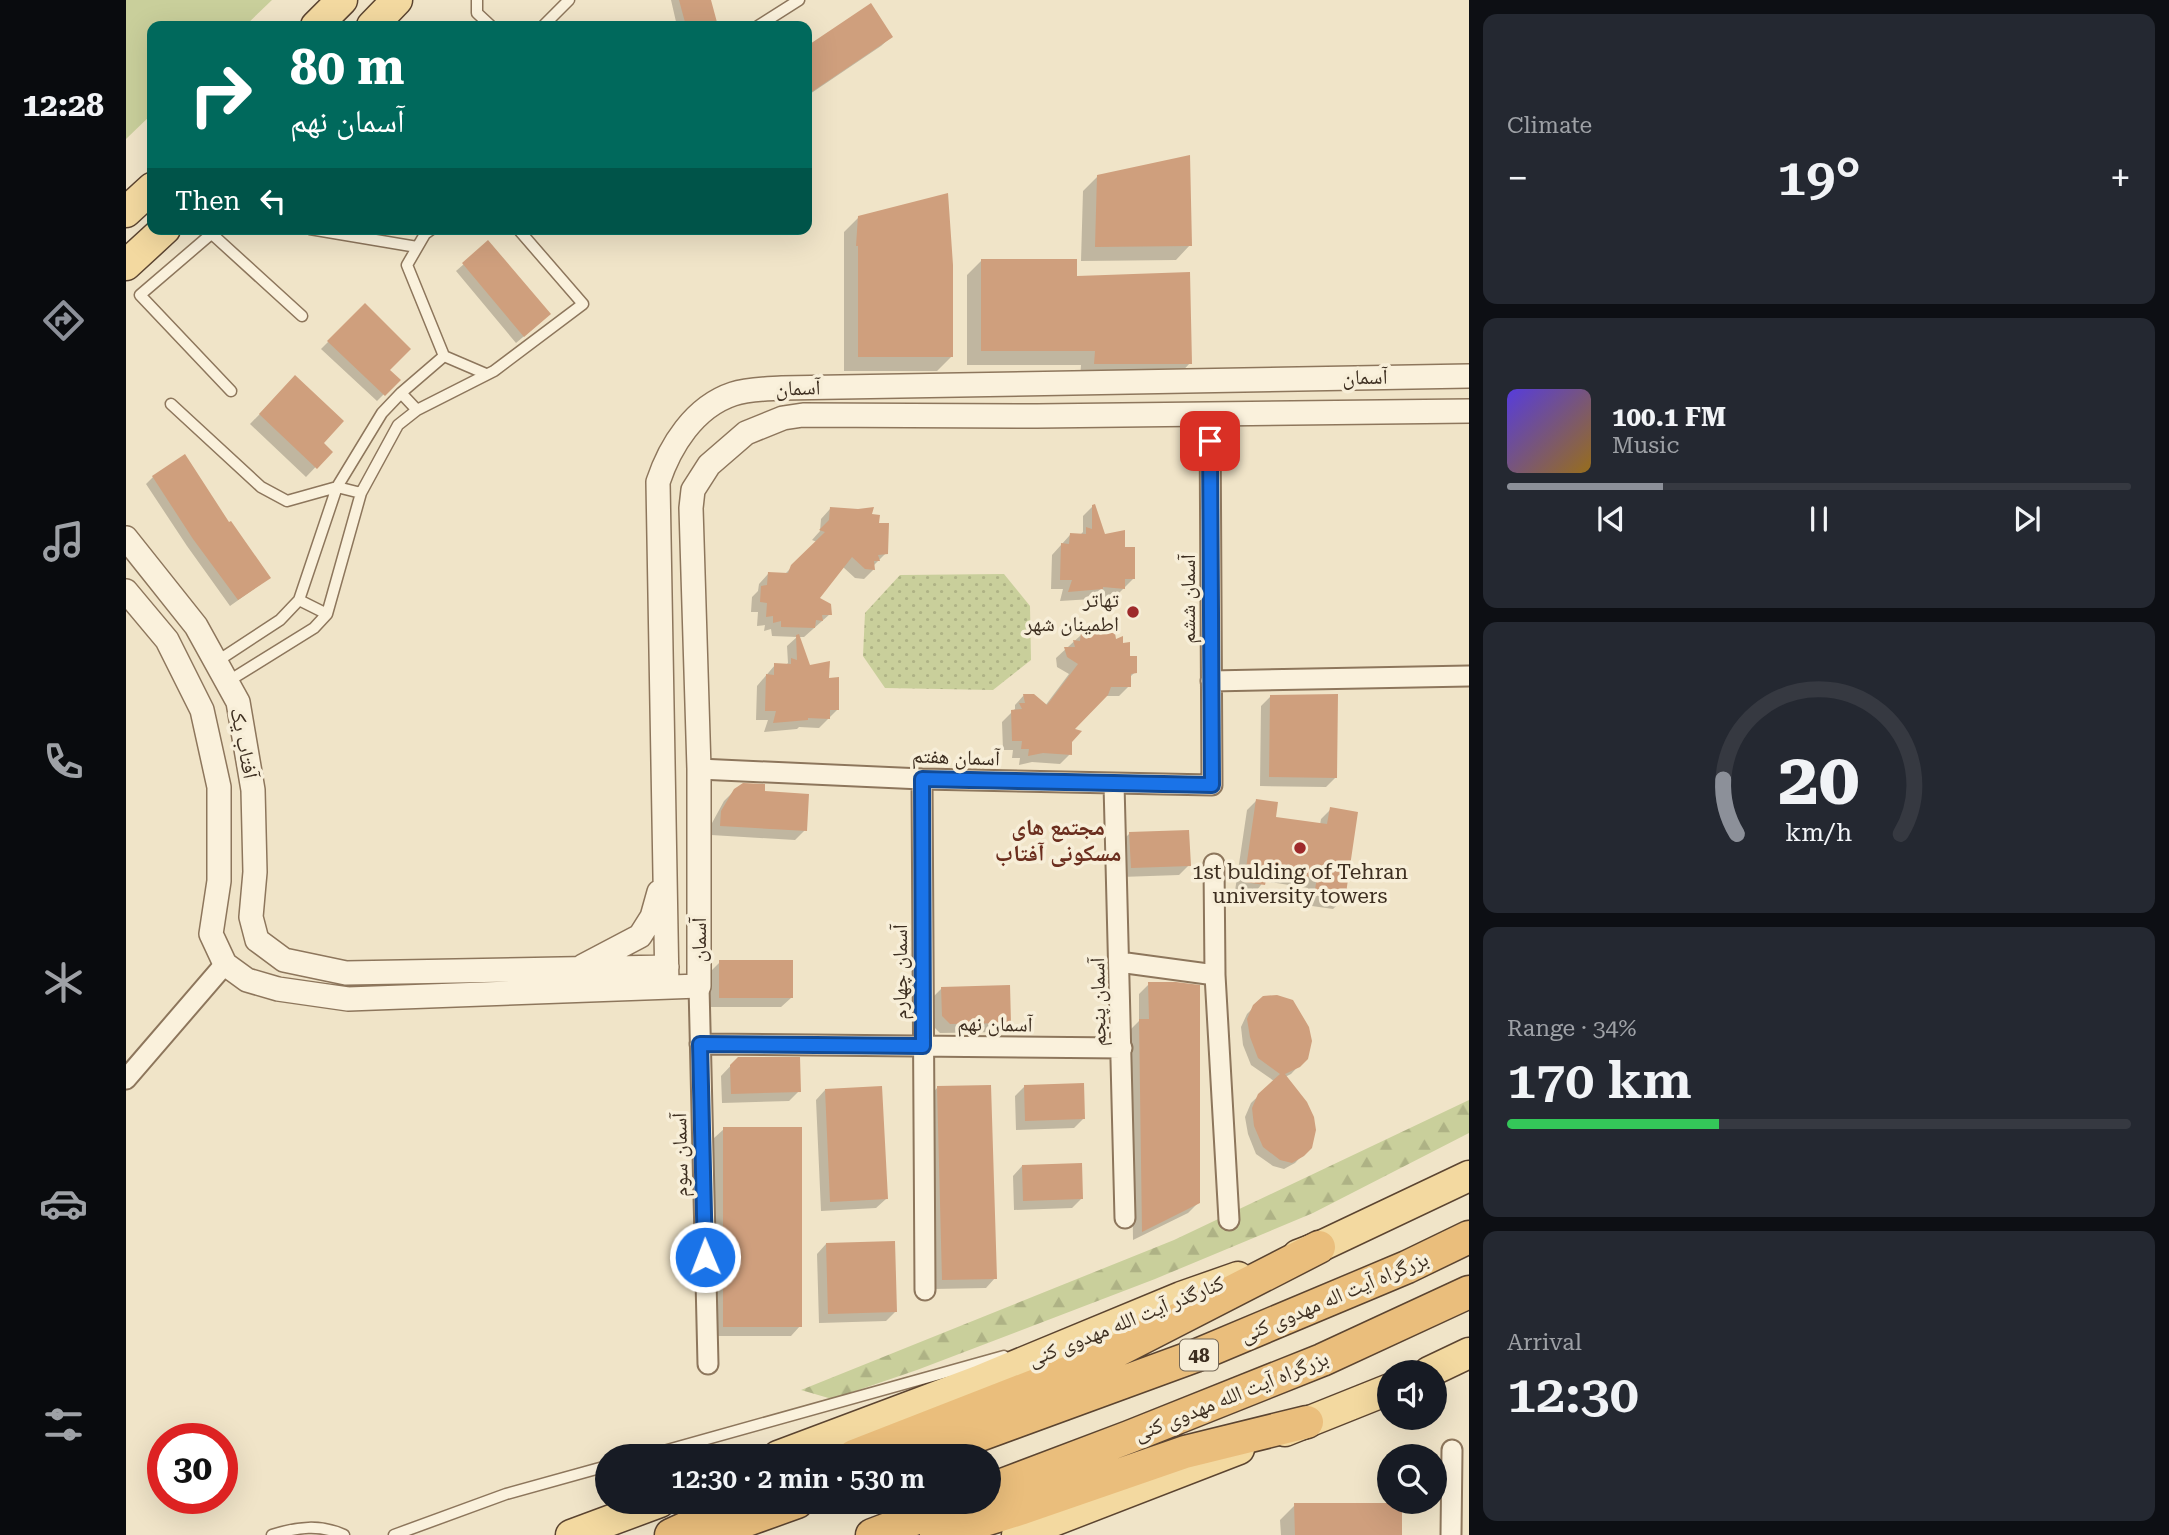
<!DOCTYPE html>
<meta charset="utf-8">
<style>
:root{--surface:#171b24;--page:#242831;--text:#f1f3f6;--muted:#9ea1a6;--line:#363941;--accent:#8c9099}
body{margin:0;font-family:"Roboto Serif","Noto Naskh Arabic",serif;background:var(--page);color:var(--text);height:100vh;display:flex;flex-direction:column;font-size:26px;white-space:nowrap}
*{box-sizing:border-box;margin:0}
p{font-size:23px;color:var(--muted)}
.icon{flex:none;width:38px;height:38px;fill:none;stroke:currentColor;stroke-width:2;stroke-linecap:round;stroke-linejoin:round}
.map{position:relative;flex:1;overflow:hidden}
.details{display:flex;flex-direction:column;gap:14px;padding:14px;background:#0d0f14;width:700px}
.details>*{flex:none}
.banner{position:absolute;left:21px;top:21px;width:665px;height:214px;border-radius:14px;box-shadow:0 7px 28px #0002;background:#00695c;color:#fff;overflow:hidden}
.controls{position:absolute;left:1251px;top:1360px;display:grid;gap:14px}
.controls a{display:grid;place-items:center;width:70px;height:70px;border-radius:50%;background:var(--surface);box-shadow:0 7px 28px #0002;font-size:35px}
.speed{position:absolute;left:21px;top:1423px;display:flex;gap:14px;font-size:35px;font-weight:700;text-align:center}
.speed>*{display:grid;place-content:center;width:91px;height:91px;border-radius:50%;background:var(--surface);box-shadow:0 7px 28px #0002;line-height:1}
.speed .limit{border:10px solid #d22;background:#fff;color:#111}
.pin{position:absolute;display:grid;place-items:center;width:60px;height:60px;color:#fff;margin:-30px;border-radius:14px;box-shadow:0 4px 10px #0006}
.me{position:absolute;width:77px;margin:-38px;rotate:359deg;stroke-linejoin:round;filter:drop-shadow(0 0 5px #0008)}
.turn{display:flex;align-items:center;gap:24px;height:147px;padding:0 28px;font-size:32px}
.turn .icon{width:91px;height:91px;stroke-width:2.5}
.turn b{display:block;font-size:49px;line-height:60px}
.then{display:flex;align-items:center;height:66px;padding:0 28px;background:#0003;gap:14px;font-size:26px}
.big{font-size:52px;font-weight:600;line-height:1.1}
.details .card{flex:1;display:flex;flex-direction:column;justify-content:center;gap:10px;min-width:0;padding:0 24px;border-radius:14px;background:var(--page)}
.details .dial{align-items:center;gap:0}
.dial svg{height:182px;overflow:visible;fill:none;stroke:var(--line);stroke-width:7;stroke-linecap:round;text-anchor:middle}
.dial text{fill:var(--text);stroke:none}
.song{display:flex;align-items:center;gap:21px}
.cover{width:84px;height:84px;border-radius:10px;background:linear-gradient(135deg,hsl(250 70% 55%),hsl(40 70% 35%))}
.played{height:7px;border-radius:4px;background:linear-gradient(90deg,var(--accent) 25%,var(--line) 25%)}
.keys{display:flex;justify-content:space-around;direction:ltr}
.heat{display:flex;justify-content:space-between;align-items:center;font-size:38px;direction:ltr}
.charge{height:10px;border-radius:5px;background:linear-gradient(90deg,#34c759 34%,var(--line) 0)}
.trip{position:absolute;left:469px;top:1444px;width:406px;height:70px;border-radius:35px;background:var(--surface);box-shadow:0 7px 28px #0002;font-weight:600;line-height:70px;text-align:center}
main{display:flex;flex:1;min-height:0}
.dock{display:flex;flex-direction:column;width:126px;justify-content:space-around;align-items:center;background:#090b0e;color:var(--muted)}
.dock .icon{width:49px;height:49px}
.dock .current{color:var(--accent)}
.dock b{font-size:32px;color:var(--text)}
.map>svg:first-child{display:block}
.green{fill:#c9cf9b}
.forest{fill:url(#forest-firs)}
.park{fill:url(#park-dots)}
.shadow{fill:#0003}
.building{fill:#cf9f7d}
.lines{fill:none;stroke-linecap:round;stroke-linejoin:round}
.service-casing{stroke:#8d765c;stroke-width:13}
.minor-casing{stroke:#8d765c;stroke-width:23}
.tertiary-casing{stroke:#8d765c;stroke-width:26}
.primary-casing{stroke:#5b4430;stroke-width:33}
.trunk-casing{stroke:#5b4430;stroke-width:35}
.service{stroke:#faf1dc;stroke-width:10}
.minor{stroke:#faf1dc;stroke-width:19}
.tertiary{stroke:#faf1dc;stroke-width:23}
.primary{stroke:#f3d9a0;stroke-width:30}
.trunk{stroke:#eabe7c;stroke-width:32}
.route-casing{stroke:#114b97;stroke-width:18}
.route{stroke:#1a73e8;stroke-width:12}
.poi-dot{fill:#9e2a2b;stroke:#f7eed8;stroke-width:2.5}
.labels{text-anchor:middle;stroke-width:7;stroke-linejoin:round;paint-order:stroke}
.shield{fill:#f7eed8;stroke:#756857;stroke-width:2}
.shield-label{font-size:19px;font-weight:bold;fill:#3d2e20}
.street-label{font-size:21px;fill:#3d2e20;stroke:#f7eed8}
.poi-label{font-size:21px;fill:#3d2e20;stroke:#f7eed8;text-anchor:end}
.neighbourhood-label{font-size:23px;font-weight:bold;fill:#6b2e1e;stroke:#f7eed8}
</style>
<main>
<nav class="dock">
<b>12:28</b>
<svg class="icon current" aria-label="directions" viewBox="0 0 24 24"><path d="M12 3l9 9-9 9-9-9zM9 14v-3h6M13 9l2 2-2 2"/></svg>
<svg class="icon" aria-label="music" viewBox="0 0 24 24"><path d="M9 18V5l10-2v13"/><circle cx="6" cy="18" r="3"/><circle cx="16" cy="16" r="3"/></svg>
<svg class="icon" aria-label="phone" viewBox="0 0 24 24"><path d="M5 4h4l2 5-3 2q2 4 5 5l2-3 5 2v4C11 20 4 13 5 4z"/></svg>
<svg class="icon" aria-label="climate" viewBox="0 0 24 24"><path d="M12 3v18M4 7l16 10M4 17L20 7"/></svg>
<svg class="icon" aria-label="car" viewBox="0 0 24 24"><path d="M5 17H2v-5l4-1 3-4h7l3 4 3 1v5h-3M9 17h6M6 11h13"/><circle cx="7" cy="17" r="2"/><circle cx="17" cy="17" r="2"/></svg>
<svg class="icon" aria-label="filters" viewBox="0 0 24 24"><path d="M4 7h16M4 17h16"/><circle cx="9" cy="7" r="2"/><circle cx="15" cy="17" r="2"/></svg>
</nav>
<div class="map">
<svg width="1343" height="1535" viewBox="0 0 1343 1535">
<defs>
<pattern id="forest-firs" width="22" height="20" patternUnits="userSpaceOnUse" patternTransform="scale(1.75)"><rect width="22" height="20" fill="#c9cf9b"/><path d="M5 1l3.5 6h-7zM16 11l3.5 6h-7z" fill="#aeb285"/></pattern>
<pattern id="park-dots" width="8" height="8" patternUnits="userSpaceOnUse" patternTransform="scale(1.75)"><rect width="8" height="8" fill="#c9cf9b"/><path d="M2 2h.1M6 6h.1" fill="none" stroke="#aeb285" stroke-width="1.8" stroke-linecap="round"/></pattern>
</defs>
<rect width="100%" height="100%" fill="#f0e4c8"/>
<path class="green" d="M 0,0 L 146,0 L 119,26 L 26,26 L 26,114 L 0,139 Z"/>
<path class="forest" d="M 1343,1100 L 1343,1133 L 1187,1213 L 1029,1279 L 791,1370 L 706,1399 L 675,1390 L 1048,1240 Z"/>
<path class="park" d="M 878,574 L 904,606 L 905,660 L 867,690 L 759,688 L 737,656 L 739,613 L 774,575 Z"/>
<path class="shadow" d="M 545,0 L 583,0 L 590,26 L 551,26 Z
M 744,5 L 765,37 L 755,46 L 681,96 L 681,48 Z
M 972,176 L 1064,245 L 1050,260 L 955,261 L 957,191 Z
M 733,217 L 826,356 L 811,371 L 718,371 L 718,232 Z
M 362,243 L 416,321 L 390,343 L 330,271 Z
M 856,260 L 949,278 L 1064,363 L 1050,378 L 954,378 L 955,365 L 841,365 L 841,275 Z
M 239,305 L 262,370 L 272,380 L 251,401 L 195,349 Z
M 170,377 L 195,443 L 204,452 L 180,477 L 124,424 Z
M 27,477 L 102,525 L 135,584 L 104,606 L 61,546 L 20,484 Z
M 967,506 L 978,536 L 997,549 L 1007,579 L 988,598 L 968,596 L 966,599 L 934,601 L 937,589 L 925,589 L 926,555 L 944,535 L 954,535 L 957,532 L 957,516 Z
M 704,509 L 744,516 L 751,525 L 760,553 L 747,566 L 748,569 L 738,579 L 729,578 L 717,567 L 691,598 L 704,614 L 678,637 L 672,637 L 683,667 L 702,680 L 712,709 L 693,728 L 673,727 L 671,729 L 638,732 L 642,720 L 630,720 L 631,686 L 649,665 L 659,666 L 662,663 L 661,646 L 671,637 L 646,636 L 645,629 L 638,631 L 639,625 L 631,626 L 632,612 L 625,612 L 626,597 L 632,591 L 633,584 L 642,574 L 658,575 L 691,542 L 686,540 L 694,531 L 695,519 Z
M 955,635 L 989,641 L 1002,658 L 1009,672 L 1003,678 L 1003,686 L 993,696 L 978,696 L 946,730 L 944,754 L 934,764 L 906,762 L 893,765 L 894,758 L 886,758 L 887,750 L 877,750 L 876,722 L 889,709 L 889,705 L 898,695 L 919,706 L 943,674 L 931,667 L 930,658 Z
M 1145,696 L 1210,777 L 1200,787 L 1134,786 L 1135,706 Z
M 609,790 L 637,793 L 679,830 L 669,840 L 585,835 L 586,823 L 598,801 Z
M 1130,801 L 1148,818 L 1194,825 L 1195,819 L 1205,809 L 1217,899 L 1207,909 L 1179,905 L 1182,888 L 1138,881 L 1128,894 L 1109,891 L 1121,810 Z
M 1004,833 L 1063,865 L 1053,875 L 995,877 L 994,843 Z
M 594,962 L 665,998 L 655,1007 L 584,1007 L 584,972 Z
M 1023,984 L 1072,1203 L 1062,1213 L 1007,1240 L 1004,1030 L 1013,1021 L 1013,994 Z
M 816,988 L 884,1022 L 874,1032 L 814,1033 L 807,1026 L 806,998 Z
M 1138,997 L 1180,1058 L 1165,1074 L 1159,1077 L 1184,1147 L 1169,1163 L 1158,1169 L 1147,1166 L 1130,1154 L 1122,1134 L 1119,1117 L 1125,1103 L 1148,1081 L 1125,1065 L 1117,1045 L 1115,1027 L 1121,1014 Z
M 612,1058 L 673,1091 L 663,1101 L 596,1103 L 595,1076 Z
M 898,1087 L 957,1119 L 948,1128 L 890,1130 L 889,1096 Z
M 811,1088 L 869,1278 L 860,1288 L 807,1289 L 802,1098 Z
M 699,1090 L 760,1199 L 750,1208 L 695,1211 L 690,1100 Z
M 598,1129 L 674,1326 L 665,1336 L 588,1336 L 588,1138 Z
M 896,1166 L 955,1199 L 946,1208 L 888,1210 L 887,1176 Z
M 700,1244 L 769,1312 L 760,1321 L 693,1323 L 691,1254 Z
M 1169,1505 L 1274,1535 L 1155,1535 L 1154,1520 Z"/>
<path class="building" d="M 553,0 L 585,0 L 592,26 L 560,26 Z
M 745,3 L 767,37 L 681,95 L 681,46 Z
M 1064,155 L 1066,246 L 969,247 L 971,175 Z
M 822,193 L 827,265 L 827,357 L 732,357 L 732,246 L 730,246 L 732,216 Z
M 362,240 L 425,314 L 398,337 L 336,263 Z
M 855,259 L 951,259 L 951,276 L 1064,272 L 1066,364 L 968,364 L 969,351 L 855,351 Z
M 239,303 L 285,349 L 264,370 L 275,380 L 259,396 L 201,341 Z
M 169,375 L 218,421 L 198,443 L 207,452 L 191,469 L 133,414 Z
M 59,454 L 103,522 L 105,521 L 145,578 L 112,600 L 67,539 L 26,476 Z
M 969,504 L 979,534 L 999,530 L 999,547 L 1009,547 L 1009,579 L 999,579 L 999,589 L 977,587 L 977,589 L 942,592 L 946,580 L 934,580 L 935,543 L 943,544 L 944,533 L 960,534 L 960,527 L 966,529 L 966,505 Z
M 704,507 L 732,509 L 748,507 L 746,514 L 754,515 L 753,523 L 763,523 L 762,554 L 752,555 L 754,561 L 748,561 L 749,570 L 739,569 L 726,557 L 694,598 L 705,604 L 706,615 L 696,615 L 697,621 L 690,620 L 689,628 L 655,627 L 655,621 L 647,623 L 647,616 L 640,617 L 641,603 L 634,602 L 635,586 L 641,585 L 642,572 L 662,573 L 665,565 L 699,532 L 693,530 L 703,520 Z
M 955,633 L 989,633 L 990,639 L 997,636 L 997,643 L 1004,642 L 1004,656 L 1011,656 L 1011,673 L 1005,674 L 1005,687 L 985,687 L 982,695 L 949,729 L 956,731 L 946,742 L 946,755 L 917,753 L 902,756 L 903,749 L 895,749 L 896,741 L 886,741 L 885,710 L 896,709 L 893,703 L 899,703 L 897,694 L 908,694 L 921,705 L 952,664 L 941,657 L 938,647 L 949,647 L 947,640 L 954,641 Z
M 673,634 L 684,665 L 704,661 L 703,678 L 713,677 L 713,710 L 704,710 L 704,719 L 682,718 L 682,720 L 647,723 L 650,711 L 639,711 L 640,674 L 648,675 L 648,663 L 665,664 L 665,658 L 671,660 L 670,635 Z
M 1212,694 L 1211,778 L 1143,777 L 1144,695 Z
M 617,783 L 639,784 L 639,791 L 683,794 L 681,831 L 594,826 L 595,811 L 608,789 Z
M 1130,799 L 1152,802 L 1150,817 L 1201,824 L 1204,807 L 1232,812 L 1219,900 L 1188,895 L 1191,878 L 1142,871 L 1139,885 L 1118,882 Z
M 1063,830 L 1065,866 L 1005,868 L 1003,832 Z
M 593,960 L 667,960 L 667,998 L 593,998 Z
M 1022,982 L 1050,982 L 1074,985 L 1074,1203 L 1016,1232 L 1013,1019 L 1023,1019 Z
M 884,985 L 885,1023 L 824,1024 L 816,1016 L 815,987 Z
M 1151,995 L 1167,1000 L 1183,1027 L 1186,1041 L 1182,1059 L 1174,1067 L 1159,1074 L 1181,1102 L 1188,1117 L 1190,1130 L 1186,1148 L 1178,1156 L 1166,1163 L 1154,1160 L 1137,1147 L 1128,1126 L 1126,1108 L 1132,1094 L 1154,1074 L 1132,1058 L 1124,1037 L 1121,1019 L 1127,1005 L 1137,996 Z
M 612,1057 L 674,1057 L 675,1092 L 605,1094 L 604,1065 Z
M 958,1083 L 959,1119 L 899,1121 L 898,1085 Z
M 865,1085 L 871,1279 L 816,1280 L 811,1086 Z
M 756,1086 L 762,1199 L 704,1202 L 699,1089 Z
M 597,1127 L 676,1127 L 676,1327 L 597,1327 Z
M 956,1163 L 957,1199 L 897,1201 L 896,1165 Z
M 769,1241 L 771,1312 L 702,1314 L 700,1243 Z
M 1168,1503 L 1276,1503 L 1276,1535 L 1169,1535 Z"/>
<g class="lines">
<g class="service-casing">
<path id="service" d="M 351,0 L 351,13 L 365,26
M 417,26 L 443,0
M 632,26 L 673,0
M 91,229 L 14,295 L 105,391
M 184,229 L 291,247
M 306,229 L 299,234 L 281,265 L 318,356 L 360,374
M 86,234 L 176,316
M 318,356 L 275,393 L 256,413 L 211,487 L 173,600 L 201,614 L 235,493 L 272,425 L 291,410 L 368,371 L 457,304 L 392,229
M 275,393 L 291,410
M 45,404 L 135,487 L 161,501 L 211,487 L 235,493
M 90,662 L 154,620 L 173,600
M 101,682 L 188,628 L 201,614
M 520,1456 L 878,1356
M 146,1535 C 171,1527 194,1524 218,1535
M 268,1535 L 380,1494 L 481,1466"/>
</g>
<g class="minor-casing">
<path id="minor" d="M 1085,681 L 1343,676
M 573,769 L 796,779 L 1086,785 L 1084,414
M 796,779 L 799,1290
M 988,784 L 999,1218
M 1088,864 L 1089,975 L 1103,1220
M 993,962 L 1089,975
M 573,986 L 582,1364
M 574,1044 L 996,1048
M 0,1079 L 99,964
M 1325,1535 L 1326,1450"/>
</g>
<g class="tertiary-casing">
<path id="tertiary" d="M 0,538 L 70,626 L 112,702 L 127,790 L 129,872 L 125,917 L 131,940
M 0,591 L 41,640 L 76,710 L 93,787 L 93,881 L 85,934 L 99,964 L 121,980 L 152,989 L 222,999 L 573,986 L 573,769 L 565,508 L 567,490 L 583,465 L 620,433 L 657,418 L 677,415 L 911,416 L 1343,411
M 131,940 L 158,960 L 220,973 L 541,967
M 457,966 L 514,936 L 526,917 L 533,892
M 541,987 L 532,482 C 544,446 568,407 607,394 C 622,389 640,389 656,388 L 1343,376"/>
</g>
<g class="primary-casing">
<path id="primary" d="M 190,26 L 216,0
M 246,26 L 271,0
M 0,212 L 26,188
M 0,265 L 39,229
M 1172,1255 L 1193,1247 L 1343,1176
M 1303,1372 L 1343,1353
M 1159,1431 L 1264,1389
M 652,1456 L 852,1381 L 1055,1297 L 1112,1277
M 445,1535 L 534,1502
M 891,1535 L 1113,1449"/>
</g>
<g class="trunk-casing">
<path id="trunk" d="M 728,1456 L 969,1362 L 1193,1247
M 796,1456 L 1069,1356 L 1281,1267 L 1343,1237
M 863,1490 L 1003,1437 L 1196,1360 L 1343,1292
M 545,1535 L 595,1512
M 579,1535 L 671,1502
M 746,1535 L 833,1502
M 810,1535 L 897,1508 L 1059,1452 L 1181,1422"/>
</g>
<use href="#service" class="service"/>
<use href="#minor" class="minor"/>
<use href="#tertiary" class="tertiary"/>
<use href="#primary" class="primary"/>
<use href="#trunk" class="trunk"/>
</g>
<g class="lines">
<g class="route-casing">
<path id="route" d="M 579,1257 L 574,1044 L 797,1046 L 796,779 L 1086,785 L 1084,441"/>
</g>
<use href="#route" class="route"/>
</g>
<g class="poi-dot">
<circle cx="1007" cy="612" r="7"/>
<circle cx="1174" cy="848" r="7"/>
</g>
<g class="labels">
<rect class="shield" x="1054" y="1339.5" width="38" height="31" rx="5"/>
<g class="shield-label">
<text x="1073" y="1362">48</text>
</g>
<g class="street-label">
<text transform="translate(1239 377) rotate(-1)" y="7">آسمان</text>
<text transform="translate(672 388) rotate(-2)" y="7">آسمان</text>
<text transform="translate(1062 599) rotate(-90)" y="7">آسمان ششم</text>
<text transform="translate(118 743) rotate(79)" y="7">آفتاب یک</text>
<text transform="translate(830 757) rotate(2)" y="7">آسمان هفتم</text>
<text transform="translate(573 940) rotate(-90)" y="7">آسمان</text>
<text transform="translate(774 972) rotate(-90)" y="7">آسمان چهارم</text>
<text transform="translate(972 1002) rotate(-91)" y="7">آسمان پنجم</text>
<text transform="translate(869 1024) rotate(1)" y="7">آسمان نهم</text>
<text transform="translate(554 1155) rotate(-91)" y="7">آسمان سوم</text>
<text transform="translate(1208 1297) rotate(-23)" y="7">بزرگراه آیت اله مهدوی کنی</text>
<text transform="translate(1000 1321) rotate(-22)" y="7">کنارگذر آیت الله مهدوی کنی</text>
<text transform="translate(1105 1396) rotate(-22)" y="7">بزرگراه آیت الله مهدوی کنی</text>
</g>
<g class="poi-label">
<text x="993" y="607">تهاتر<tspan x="993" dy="24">اطمینان شهر</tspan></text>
<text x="1174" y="879" text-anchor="middle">1st bulding of Tehran<tspan x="1174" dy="24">university towers</tspan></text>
</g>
<g class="neighbourhood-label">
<text x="932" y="835">مجتمع های<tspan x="932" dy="26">مسکونی آفتاب</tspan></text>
</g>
</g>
</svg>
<div class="controls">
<a><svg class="icon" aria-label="sound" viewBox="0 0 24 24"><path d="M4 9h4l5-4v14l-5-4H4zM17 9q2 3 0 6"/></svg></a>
<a><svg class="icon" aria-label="search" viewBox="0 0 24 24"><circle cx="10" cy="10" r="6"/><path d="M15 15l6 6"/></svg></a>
</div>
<div class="speed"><div class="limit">30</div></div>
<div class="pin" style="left:1084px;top:441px;background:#d93025"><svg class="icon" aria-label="arrive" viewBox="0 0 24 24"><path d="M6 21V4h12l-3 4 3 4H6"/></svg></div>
<svg class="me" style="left:579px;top:1257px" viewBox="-20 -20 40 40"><circle r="17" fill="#1a73e8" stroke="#fff" stroke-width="3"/><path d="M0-11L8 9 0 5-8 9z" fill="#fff"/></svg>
<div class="trip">12:30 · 2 min · 530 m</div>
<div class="banner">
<div class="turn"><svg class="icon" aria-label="right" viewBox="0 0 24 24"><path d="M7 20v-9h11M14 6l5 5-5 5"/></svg><div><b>80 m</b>آسمان نهم</div></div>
<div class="then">Then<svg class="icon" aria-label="left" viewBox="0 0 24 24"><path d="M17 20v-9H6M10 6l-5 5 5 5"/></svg></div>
</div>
</div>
<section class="details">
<div class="card"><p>Climate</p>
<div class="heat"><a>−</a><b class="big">19°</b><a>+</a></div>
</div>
<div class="card">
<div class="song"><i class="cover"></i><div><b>100.1 FM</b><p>Music</p></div></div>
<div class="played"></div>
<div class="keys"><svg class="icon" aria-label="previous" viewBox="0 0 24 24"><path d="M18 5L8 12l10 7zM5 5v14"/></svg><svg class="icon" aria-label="pause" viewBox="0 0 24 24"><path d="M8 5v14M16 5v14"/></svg><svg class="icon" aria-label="next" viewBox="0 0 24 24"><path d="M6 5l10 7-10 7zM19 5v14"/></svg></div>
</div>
<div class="card dial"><svg viewBox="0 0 100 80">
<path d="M14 69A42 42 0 1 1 86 69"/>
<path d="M14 69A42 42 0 0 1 8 45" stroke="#8c9099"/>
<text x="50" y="56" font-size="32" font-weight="700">20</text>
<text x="50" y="72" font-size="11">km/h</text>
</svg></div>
<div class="card"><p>Range · 34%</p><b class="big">170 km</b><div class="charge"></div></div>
<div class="card"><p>Arrival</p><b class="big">12:30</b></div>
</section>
</main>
